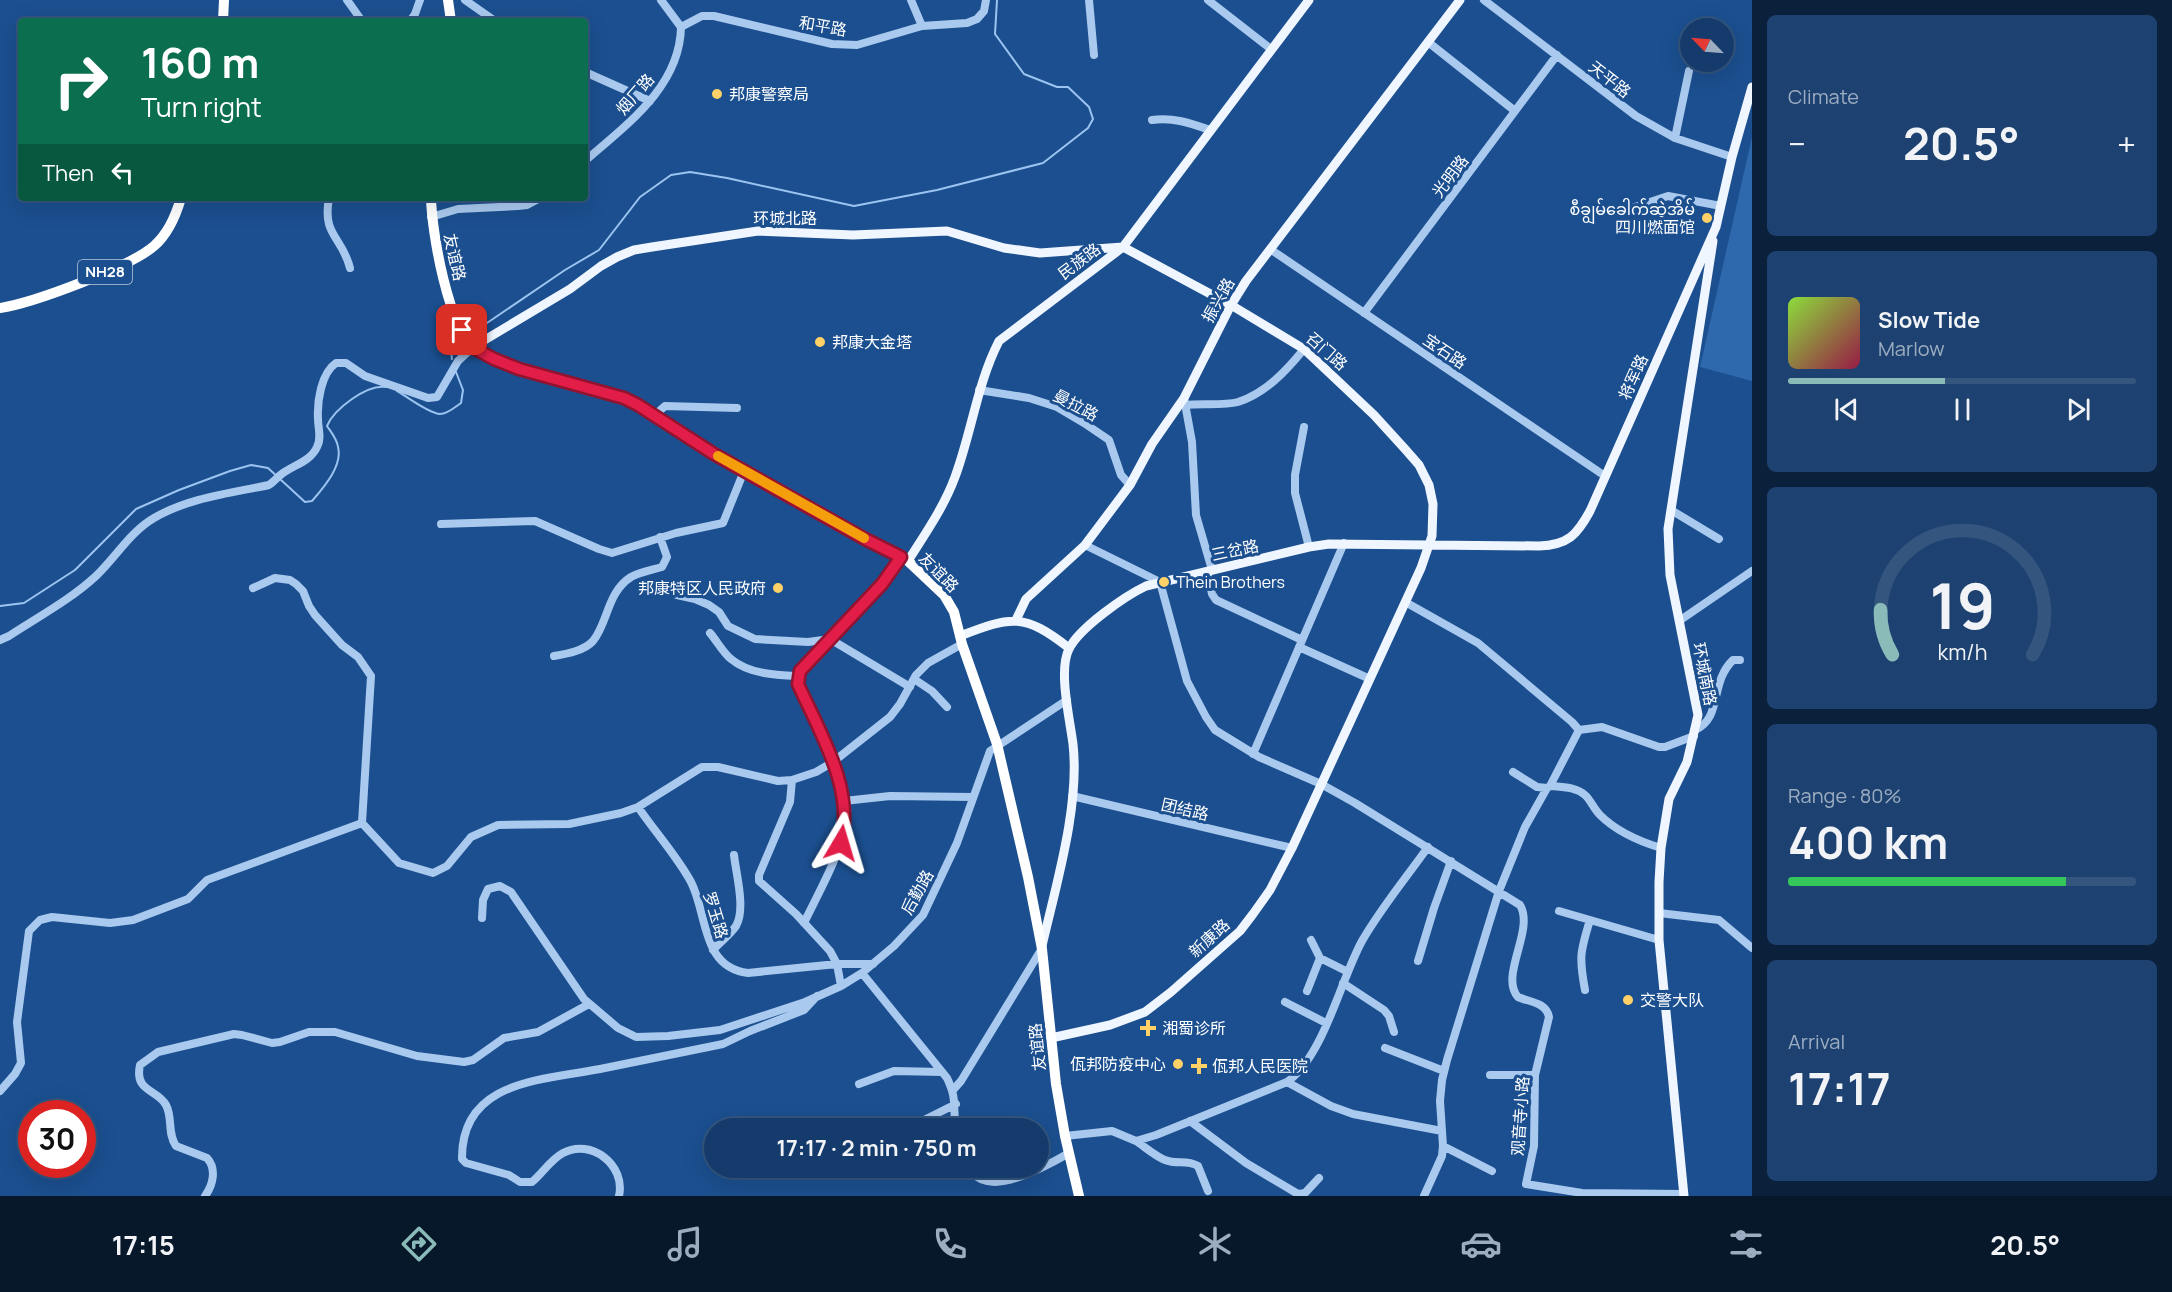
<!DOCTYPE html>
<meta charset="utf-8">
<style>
:root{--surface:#143b6b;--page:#1d4271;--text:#f1f3f6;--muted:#9dadc1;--line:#33557e;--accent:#8bbbb9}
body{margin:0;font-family:Manrope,"Noto Sans SC","Noto Sans Myanmar",sans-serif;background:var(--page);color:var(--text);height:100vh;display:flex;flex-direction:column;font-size:22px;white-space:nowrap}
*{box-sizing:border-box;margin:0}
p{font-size:20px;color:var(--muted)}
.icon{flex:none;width:33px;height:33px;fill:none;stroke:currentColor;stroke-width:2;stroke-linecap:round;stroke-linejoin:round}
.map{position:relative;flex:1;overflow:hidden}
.sheet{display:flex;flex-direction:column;gap:15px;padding:15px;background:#0b203b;width:420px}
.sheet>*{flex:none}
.hud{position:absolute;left:18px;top:18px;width:570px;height:183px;border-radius:6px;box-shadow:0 6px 24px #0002,0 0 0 2px var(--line);background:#0b6e4f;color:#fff;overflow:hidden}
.needle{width:39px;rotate:295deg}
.controls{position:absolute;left:1680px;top:18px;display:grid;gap:12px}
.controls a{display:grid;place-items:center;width:54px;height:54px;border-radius:50%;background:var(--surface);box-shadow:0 6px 24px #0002,0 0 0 2px var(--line);font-size:30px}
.speed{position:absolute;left:18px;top:1100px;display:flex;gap:12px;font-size:30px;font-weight:700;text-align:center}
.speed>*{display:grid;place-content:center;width:78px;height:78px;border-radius:50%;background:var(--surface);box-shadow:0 6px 24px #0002,0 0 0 2px var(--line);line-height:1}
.speed .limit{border:9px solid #d22;background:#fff;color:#111}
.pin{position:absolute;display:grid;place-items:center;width:51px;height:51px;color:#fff;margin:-26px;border-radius:12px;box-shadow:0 3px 9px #0006}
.me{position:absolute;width:66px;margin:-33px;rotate:7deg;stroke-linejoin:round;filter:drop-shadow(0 0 4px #0008)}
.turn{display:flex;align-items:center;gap:21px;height:126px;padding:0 24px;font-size:27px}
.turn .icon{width:78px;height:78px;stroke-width:2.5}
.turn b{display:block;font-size:42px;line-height:51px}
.then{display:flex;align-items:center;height:57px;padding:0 24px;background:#0003;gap:12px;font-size:22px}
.big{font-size:45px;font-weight:700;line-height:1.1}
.sheet .card{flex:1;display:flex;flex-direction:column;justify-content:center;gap:9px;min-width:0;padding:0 21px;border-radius:9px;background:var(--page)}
.sheet .dial{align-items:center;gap:0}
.dial svg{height:156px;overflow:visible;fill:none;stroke:var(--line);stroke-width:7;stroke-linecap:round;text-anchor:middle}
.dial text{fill:var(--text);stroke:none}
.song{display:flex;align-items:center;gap:18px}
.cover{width:72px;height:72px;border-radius:9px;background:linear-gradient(135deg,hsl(90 70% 55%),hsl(340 70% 35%))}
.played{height:6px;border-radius:3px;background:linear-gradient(90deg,var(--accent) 45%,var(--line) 45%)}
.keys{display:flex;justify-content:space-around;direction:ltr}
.heat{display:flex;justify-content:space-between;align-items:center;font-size:33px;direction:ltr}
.charge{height:9px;border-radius:4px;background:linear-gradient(90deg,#34c759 80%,var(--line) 0)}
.trip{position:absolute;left:704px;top:1118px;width:345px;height:60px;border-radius:30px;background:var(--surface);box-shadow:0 6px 24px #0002,0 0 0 2px var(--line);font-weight:700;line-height:60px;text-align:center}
.menu{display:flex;height:96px;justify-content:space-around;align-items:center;background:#08182b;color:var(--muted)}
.menu .icon{width:42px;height:42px}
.menu .active{color:var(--accent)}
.menu b{font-size:27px;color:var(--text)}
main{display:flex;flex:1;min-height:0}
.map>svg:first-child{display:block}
.green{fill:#2e69ad}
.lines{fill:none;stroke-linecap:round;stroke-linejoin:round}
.stream{stroke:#9cc4f0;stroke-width:2}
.minor{stroke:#a9c9ee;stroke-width:8}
.major{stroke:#f0f6ff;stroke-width:9}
.highway{stroke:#fff;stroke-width:10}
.route-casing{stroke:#92132f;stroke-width:15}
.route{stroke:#e11d48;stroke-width:10}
.slow{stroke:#f59e0b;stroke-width:10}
.poi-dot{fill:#ffd166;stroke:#1b4f8f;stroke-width:2}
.labels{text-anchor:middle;stroke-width:6;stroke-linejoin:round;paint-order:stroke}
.shield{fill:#1b4f8f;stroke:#bbcadd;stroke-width:1.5}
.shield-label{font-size:15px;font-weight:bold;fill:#fff}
.street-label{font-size:16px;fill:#fff;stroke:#1b4f8f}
.poi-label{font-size:16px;fill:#fff;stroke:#1b4f8f;text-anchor:start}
</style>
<main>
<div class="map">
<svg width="1752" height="1196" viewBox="0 0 1752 1196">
<rect width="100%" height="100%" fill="#1b4f8f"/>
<path class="green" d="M 1752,137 L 1752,381 L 1700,367 Z"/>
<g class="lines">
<path class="stream" d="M 469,326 L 484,325 L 565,270 L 599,250 L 640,197 L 671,175 L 690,172 L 727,178 L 854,206 L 937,190 L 1043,163 L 1088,128 L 1093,119 L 1089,107 L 1068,87 L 1057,87 L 1024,74 L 995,34 L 997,0
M 449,338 L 452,359
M 397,391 C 408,397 428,413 440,414 C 448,414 455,407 461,403 L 463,390 L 456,372
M 0,606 L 24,603 L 75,570 L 136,509 L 179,490 L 230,471 L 251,465 L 268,468 L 305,502 L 312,501 C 323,488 343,466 338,447 C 337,439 331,432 327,426 C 334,409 367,384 386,387"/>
<path class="minor" d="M 347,0 L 362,21
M 465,0 L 495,21
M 911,0 L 922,26
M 1089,0 L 1094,55
M 1208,0 L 1271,49
M 1484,0 L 1636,116 L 1675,138 L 1732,157
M 410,21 L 415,14 L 420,0
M 681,27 L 702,16 L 714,16 L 832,44 L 857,45 L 922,26 L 967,23 L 977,19 L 984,11 L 986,0
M 1428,42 L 1515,111
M 585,72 L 650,101
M 1152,120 C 1173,117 1190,123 1210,130
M 1675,138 L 1689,71
M 585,161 C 626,125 680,87 681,27 L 661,0
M 329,198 C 322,236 342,236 350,268
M 1623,211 L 1668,196 L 1721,206
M 431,217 L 458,209 L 518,206 L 527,205 L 540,198
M 1270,249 L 1605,476
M 1364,313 L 1557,55
M 979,390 L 1029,398 L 1057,407 L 1084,423 L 1109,440 L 1121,475 L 1130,485
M 1184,398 L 1192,442 L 1196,515 L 1212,570
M 1185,405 C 1201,403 1223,406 1238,402 C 1266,393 1287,370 1304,349
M 655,415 L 665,406 L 737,408
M 1304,427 L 1295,475 L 1295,493 L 1309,547
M 1671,510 L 1719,539
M 441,524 L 535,521 L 599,549 L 612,553 L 676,533 L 723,523 L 744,471
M 1085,545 L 1160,582 L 1187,681 L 1206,717 L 1215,730 L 1259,757 L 1321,784 L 1355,803 L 1520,905 C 1535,930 1499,976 1518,997 C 1529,1002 1546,1002 1549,1017 L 1535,1075 L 1534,1146 L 1526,1184 L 1582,1193 L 1684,1194
M 1207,571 L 1212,594 L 1216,600 L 1302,640
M 253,588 L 275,578 L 290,580 L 296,584 L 303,591 L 309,606 L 315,615 L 342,645 L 358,657 L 371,676 L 362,823 L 399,863 L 433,873 L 447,866 L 471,837 L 498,825 L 569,824 L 621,813 L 638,807 L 702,767 L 718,767 L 778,781 L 792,780 L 816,772 L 833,762 L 890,717 L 900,704 L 916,675 L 928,663 L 962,644
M 677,595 L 695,599 L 709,605 L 719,612 L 728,626 L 755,639 L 808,642 L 830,639 L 910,687
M 1407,603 L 1478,643 L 1572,722 L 1579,730
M 1679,621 L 1752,571
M 710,633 C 717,641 723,653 731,659 C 749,674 775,675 798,676
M 0,640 L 9,636 C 38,617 70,600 96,576 C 116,557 130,532 154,518 C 188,498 231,493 269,485 C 275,481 278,476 283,473 C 294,465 311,461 317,447 C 322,438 318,429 318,419 C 317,402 321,373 336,363 L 346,363 L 365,376 L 428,398 L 437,397 L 458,361 L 473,347
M 1299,647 L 1370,679
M 554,656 C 566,654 584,651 593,641 C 608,623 607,592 631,577 C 640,572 652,570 662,567 L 667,557 L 660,537
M 914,679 L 932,691 L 947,707
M 1579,730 L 1602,727 L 1659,747 L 1665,747 L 1694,736
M 1695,730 C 1723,718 1709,683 1733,660 L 1740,660
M 1253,754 L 1344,543
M 1513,772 L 1537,787 L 1547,788 L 1550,786 L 1579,730
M 792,780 L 790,802 L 759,875 L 759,881 L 796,914 L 830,951 L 837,964 L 841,986
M 1550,786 C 1562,787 1577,787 1586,796 C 1591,801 1594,809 1600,815 C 1617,832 1638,841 1661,848
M 1072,796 L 1292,848
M 844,801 L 890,796 L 973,797
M 638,807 C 655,832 677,856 691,882 C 708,915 701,967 748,973 L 837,964 L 873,964
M 1559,911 L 1659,940
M 1659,913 L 1719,920 L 1752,948
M 482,918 L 483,900 L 488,889 L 500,886 L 511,892 L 584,999 L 618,1028 L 636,1037 L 668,1036 L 720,1030 L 805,1002 L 841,986 L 862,973
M 804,923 C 815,900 841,853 844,829 C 850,782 817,726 798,684 L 800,671 L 882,584 L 901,557
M 713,950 C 720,942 730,935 736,926 C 746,909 736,874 734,855
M 1320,958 L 1348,972
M 1418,961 L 1434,908 L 1451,861
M 1343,983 L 1384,1010 L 1389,1016 L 1394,1032
M 1585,990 C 1579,958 1580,952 1590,920
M 1307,991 L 1320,958 L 1311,940
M 1285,1002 L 1326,1023
M 1385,1048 L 1444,1071
M 1490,1075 L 1535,1075
M 1287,1082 L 1331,1106 L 1353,1114 L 1442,1131
M 859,1084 L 894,1071 L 942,1072
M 953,1090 L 961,1081 L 1041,950
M 0,1091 L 15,1074 L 21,1063 L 17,1022 L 29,931 L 40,920 L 52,917 L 110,923 L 133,920 L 188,899 L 207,880 L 362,823
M 1190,1121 L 1246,1163 L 1298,1194 L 1305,1193 L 1319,1178
M 908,1128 L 956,1104
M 956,1128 C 952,1106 958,1101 947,1078 L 862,973 L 894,946 L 923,915 L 957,843 L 990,751 L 1067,700
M 1065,1136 L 1112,1131 L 1136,1141 L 1156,1135 L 1287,1082 C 1324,1056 1340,981 1362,941 C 1381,908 1406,878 1428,847
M 1136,1141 C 1145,1147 1155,1156 1165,1160 C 1177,1165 1186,1159 1198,1166 L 1208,1191
M 1443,1146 L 1492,1171
M 968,1167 C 972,1173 979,1180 987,1181 C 1009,1187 1050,1164 1069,1153
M 205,1196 C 213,1185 217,1169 207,1158 L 176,1146 C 167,1133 173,1118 166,1105 C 157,1089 134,1092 140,1065 L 158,1052 L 234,1034 L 242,1035 L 272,1043 L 280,1042 L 309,1032 L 335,1032 L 417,1056 L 464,1062 L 473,1060 L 504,1038 L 538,1032 L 589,1004
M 619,1196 C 626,1165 591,1138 563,1153 C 550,1160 543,1173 532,1182 L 520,1182 L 509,1175 L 466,1163 L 462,1159 C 461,1080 543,1080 600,1069 C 641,1061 682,1052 723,1044 L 750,1031 L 804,1010 L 817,996
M 1424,1196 L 1442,1156 L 1443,1146 L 1440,1101 L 1442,1080 L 1447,1060 L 1499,891 L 1525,827 L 1547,788"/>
<path class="major" d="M 473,347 L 570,289 L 601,266 L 617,257 L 634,250 L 652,247 L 758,231 L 853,235 L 947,231 L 1004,248 L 1040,253 L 1123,247 L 1231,305 L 1304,349 L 1374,415 L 1405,449 L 1419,465 L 1429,485 L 1433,504 L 1432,536 L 1421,568 L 1292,848 L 1270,890 L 1253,914 L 1240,931 L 1171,992 L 1145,1012 L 1110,1025 L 1051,1038
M 908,561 C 925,534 944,507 955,477 C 972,431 977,384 999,341 L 1123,247 L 1309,0
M 1016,620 L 1026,599 L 1085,545 L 1130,485 L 1152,444 L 1184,398 L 1231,305 L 1246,281 L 1460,0
M 960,636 C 1012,616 1024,613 1069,648
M 1042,946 C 1056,885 1080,806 1073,744 C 1070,720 1058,670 1069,649 C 1079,628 1125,596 1146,586 L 1309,547 L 1329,544 L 1539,546 C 1568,545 1577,535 1590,511 L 1716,227 L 1732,157 L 1752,87
M 1684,1196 L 1659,940 L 1659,882 L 1661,848 L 1669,799 L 1687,762 L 1698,715 L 1670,575 L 1668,529 L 1713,241"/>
<path class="highway" d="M 448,0 L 451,21
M 223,21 L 224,0
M 431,198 C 432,233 448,328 476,350 C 493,363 520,369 540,374 C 568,382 596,390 624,398 L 638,405 L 714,454 L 908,561 L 944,595 L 954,612 L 962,644 L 997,744 L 1028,877 L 1042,949 L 1056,1084 L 1065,1136 L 1079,1196
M 0,308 C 33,303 130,267 154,246 C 168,234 176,215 181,198"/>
</g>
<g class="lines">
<g class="route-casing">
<path id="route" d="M 462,330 L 472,347 L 494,359 L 519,369 L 624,398 L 638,405 L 714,454 L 865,539 L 901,557 L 882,584 L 800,671 L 798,684 C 820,733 855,789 841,843"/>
</g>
<use href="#route" class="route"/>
<path class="slow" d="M 718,456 L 864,538"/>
</g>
<g class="poi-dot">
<circle cx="717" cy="94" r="6"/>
<circle cx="1707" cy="218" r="6"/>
<circle cx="820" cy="342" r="6"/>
<circle cx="1164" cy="582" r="6"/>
<circle cx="778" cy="588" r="6"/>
<circle cx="1628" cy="1000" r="6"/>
<path d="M1145 1019h6v6h6v6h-6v6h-6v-6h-6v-6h6z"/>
<circle cx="1178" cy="1064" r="6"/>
<path d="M1196 1057h6v6h6v6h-6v6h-6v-6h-6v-6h6z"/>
</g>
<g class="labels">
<rect class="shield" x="78" y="260" width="54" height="24" rx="4.5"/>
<g class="shield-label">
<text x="105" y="277">NH28</text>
</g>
<g class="street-label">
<text transform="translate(823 26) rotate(10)" y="6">和平路</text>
<text transform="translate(1610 79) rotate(38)" y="6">天平路</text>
<text transform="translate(635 94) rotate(-49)" y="6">烟厂路</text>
<text transform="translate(1450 176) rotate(-53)" y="6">光明路</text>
<text x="785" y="224">环城北路</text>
<text transform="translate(455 257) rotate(77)" y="6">友谊路</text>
<text transform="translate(1079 261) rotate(-37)" y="6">民族路</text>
<text transform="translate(1218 300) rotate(-61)" y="6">振兴路</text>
<text transform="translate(1327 351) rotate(41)" y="6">召门路</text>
<text transform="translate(1445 351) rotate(34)" y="6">宝石路</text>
<text transform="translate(1633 377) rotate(-66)" y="6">将军路</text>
<text transform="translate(1076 405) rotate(28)" y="6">曼拉路</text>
<text transform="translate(1235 550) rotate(-12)" y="6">三岔路</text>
<text transform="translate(939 572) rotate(45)" y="6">友谊路</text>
<text transform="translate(1705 674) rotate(79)" y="6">环城南路</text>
<text transform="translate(1185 809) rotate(13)" y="6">团结路</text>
<text transform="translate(917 892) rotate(-61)" y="6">后勤路</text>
<text transform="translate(716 915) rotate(73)" y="6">罗玉路</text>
<text transform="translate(1209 938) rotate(-42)" y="6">新康路</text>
<text transform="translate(1037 1047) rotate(-96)" y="6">友谊路</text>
<text transform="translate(1520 1116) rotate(-86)" y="6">观音寺小路</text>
</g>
<g class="poi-label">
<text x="729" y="100">邦康警察局</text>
<text x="1695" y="215" text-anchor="end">စီချွမ်ခေါက်ဆွဲအိမ်<tspan x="1695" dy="18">四川燃面馆</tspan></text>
<text x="832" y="348">邦康大金塔</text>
<text x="1176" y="588">Thein Brothers</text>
<text x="766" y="594" text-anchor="end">邦康特区人民政府</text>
<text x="1640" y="1006">交警大队</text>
<text x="1162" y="1034">湘蜀诊所</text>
<text x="1166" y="1070" text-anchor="end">佤邦防疫中心</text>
<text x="1212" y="1072">佤邦人民医院</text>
</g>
</g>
</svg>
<div class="controls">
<a><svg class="needle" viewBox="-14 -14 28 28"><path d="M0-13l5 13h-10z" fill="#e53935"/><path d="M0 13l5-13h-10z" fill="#9dadc1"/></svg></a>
</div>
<div class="speed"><div class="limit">30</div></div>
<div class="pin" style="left:462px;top:330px;background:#d93025"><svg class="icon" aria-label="arrive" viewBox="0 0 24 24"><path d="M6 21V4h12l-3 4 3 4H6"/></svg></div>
<svg class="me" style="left:841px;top:843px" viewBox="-20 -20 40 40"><path d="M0-17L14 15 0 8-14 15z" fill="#e11d48" stroke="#fff" stroke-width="4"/></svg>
<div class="trip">17:17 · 2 min · 750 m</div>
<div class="hud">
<div class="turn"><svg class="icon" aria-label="right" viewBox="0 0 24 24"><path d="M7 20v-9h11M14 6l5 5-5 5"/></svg><div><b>160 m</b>Turn right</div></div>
<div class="then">Then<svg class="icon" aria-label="left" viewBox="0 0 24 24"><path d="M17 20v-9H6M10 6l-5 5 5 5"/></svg></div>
</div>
</div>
<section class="sheet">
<div class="card"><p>Climate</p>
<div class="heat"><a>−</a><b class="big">20.5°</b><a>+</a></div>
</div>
<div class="card">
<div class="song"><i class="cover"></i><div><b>Slow Tide</b><p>Marlow</p></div></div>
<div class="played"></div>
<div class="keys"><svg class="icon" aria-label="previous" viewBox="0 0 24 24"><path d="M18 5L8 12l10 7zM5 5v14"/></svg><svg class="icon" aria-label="pause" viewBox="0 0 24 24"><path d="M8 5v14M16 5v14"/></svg><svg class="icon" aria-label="next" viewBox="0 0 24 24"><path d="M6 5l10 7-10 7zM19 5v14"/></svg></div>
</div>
<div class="card dial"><svg viewBox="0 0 100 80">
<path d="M14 69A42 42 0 1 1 86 69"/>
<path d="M14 69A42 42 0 0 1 8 46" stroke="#8bbbb9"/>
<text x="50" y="56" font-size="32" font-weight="700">19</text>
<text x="50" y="72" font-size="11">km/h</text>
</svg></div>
<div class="card"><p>Range · 80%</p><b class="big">400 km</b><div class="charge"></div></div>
<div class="card"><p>Arrival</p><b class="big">17:17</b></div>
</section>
</main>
<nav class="menu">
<b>17:15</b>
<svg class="icon active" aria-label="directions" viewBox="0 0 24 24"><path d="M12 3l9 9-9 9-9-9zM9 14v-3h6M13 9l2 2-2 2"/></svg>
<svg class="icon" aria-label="music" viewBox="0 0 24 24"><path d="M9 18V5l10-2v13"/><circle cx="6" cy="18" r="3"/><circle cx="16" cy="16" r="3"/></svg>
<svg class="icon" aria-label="phone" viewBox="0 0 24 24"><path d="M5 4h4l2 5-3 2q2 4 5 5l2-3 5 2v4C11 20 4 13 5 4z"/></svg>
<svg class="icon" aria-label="climate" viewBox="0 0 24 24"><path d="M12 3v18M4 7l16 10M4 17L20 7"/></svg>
<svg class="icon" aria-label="car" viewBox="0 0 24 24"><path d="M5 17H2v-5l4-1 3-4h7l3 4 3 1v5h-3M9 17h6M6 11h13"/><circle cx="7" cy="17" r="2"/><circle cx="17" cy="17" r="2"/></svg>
<svg class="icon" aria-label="filters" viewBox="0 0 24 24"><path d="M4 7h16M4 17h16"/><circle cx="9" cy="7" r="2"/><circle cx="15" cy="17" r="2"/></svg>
<b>20.5°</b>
</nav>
